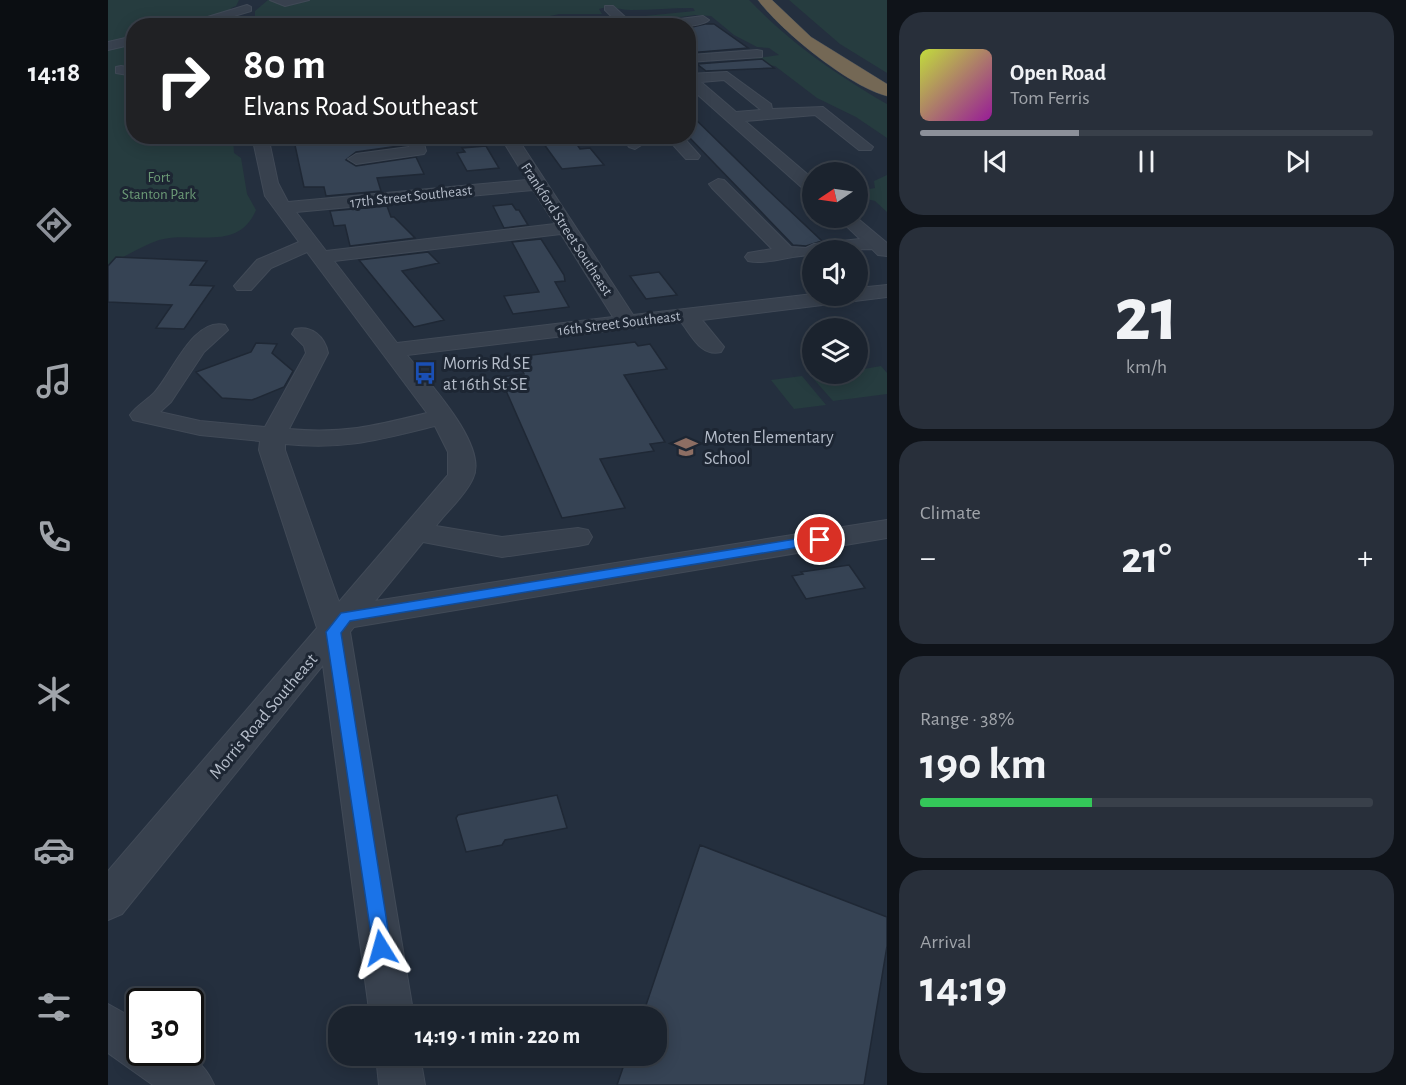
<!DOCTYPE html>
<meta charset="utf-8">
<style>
:root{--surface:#1b232e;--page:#282f3a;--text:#f1f3f6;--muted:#a0a4aa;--line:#39404a;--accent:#8c9099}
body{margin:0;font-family:"Alegreya Sans",sans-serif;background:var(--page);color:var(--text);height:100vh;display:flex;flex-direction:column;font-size:22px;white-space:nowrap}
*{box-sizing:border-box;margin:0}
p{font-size:20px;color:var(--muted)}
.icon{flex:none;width:33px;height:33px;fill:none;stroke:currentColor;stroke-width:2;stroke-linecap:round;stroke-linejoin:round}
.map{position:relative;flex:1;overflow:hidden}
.panel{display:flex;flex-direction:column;gap:12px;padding:12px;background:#0f1319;width:519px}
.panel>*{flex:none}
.hud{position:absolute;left:18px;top:18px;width:570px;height:126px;border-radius:24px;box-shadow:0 3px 15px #0003,0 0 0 2px var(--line);background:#202124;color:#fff;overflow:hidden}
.needle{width:39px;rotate:257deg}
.controls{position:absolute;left:694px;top:162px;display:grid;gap:12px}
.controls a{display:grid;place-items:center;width:66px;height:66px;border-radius:50%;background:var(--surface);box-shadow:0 3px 15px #0003,0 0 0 2px var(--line);font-size:30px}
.speed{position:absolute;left:18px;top:988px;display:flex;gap:12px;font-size:30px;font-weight:700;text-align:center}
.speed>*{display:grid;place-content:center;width:78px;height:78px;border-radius:50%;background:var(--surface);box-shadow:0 3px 15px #0003,0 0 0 2px var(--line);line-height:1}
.speed .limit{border:3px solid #111;border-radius:9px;background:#fff;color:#111}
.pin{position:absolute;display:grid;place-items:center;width:51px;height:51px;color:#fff;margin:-26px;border:3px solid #fff;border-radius:50%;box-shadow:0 2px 6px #0007}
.me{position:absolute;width:66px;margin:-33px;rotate:352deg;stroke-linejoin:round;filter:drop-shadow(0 0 4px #0008)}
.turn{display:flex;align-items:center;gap:21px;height:126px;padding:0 18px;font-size:27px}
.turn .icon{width:78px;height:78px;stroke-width:2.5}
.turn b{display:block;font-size:42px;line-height:51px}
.big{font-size:45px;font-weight:600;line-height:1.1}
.panel .card{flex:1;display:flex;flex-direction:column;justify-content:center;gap:9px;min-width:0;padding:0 21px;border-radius:24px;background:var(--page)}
.panel .dial{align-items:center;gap:0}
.dial b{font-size:78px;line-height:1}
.song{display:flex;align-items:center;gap:18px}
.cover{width:72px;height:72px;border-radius:9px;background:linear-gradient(135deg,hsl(70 70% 55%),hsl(300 70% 35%))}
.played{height:6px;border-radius:3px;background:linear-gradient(90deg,var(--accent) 35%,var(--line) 35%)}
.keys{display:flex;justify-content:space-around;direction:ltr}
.heat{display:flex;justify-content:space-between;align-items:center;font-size:33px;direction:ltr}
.charge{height:9px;border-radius:4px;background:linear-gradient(90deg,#34c759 38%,var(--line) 0)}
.trip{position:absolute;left:220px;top:1006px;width:339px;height:60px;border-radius:24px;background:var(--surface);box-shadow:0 3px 15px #0003,0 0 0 2px var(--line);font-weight:600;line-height:60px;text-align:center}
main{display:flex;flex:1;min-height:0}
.tab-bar{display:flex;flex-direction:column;width:108px;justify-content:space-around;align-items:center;background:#0b0e12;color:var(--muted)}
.tab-bar .icon{width:42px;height:42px}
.tab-bar .current{color:var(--accent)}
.tab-bar b{font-size:27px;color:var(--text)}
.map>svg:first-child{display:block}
.green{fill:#263c3f}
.building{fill:#364354;stroke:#1f2835;stroke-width:1.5}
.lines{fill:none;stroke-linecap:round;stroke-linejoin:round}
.minor-casing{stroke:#414a57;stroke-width:2}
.highway-casing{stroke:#434c59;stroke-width:1}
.minor{fill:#38414e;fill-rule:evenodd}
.highway{fill:#746855;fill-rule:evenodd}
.route{fill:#1a73e8;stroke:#114b97;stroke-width:1.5}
.labels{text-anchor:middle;stroke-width:6;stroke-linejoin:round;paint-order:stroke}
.far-park-label{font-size:15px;fill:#6b9a76;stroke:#1d2633}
.far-street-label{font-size:15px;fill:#b4bcc9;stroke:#1d2633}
.poi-label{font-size:18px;fill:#b4bcc9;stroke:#1d2633;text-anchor:start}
.street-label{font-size:18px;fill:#b4bcc9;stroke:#1d2633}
</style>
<main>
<nav class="tab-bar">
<b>14:18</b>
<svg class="icon current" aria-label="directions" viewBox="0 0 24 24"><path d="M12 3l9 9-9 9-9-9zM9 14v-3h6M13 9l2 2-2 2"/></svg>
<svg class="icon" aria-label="music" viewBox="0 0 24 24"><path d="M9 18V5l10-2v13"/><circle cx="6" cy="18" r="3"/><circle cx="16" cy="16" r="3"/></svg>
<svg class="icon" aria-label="phone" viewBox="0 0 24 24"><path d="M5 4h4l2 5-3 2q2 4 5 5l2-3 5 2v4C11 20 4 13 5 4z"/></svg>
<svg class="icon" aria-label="climate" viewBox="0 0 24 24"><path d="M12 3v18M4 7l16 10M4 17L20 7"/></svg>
<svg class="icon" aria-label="car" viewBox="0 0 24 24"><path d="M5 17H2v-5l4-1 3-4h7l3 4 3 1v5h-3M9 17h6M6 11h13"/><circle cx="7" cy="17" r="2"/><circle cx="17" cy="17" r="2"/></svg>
<svg class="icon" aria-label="filters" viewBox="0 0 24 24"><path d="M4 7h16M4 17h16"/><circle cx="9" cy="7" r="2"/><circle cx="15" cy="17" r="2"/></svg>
</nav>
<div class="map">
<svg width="779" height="1085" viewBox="0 0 779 1085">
<rect width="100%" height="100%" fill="#242f3e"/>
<path class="green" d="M 0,0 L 131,0 L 128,6 L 123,8 L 123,25 L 26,26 L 26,136 L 125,137 L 126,153 L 133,158 L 139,194 L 148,210 C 130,253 85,230 51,240 C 34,246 16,257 0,265 Z
M 160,0 L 641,0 C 684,44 726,73 779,104 L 779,138 L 748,117 L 709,98 L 667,66 L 625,62 L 671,55 L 661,48 L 649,47 L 626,35 L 603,16 L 587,15 L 537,22 L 527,17 L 587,11 L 585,8 C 565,8 544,10 523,10 C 512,10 503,5 491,9 L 494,14 L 451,14 L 407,24 L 376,26 L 147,26 L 147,11 Z
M 681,0 L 779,0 L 779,73 L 732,44 Z
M 779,175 L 779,212 L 767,201 L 750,197 L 750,191 L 767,188 L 766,181 Z
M 773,366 L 779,373 L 779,394 L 725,401 L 703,376 L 750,374 L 750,370 Z
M 694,376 L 718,405 L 686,409 L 663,380 Z"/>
<path class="building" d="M 597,24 L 606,24 L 640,48 L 580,53 L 580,28 Z
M 654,59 L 666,68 L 598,71 L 589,64 Z
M 580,112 L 661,191 L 714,241 L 698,246 L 685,245 L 580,136 Z
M 185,136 L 296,136 L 298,145 L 248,152 L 238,160 L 248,166 L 308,157 L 316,174 L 269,178 L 273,191 L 218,196 L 216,187 L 196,187 Z
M 464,137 L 472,149 L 482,148 L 496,165 L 454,169 L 433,140 Z
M 378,146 L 391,168 L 359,171 L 349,153 L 357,152 L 354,148 Z
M 404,204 L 408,210 L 411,210 L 420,225 L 396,228 L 385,206 Z
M 279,206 L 283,217 L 286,217 L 307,238 L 242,246 L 237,225 L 226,226 L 222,211 Z
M 433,239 L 456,275 L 457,281 L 447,282 L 461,307 L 405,314 L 396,296 L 431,292 L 404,242 Z
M 320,252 L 331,263 L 294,271 L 336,320 L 306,327 L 251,260 Z
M 8,257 L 99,261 L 82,285 L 106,286 L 76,329 L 48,328 L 64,305 L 0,302 L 0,266 Z
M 551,272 L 569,295 L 538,299 L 522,276 Z
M 527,342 L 530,346 L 542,344 L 559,369 L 516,375 L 557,442 L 542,444 L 546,451 L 492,459 L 517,508 L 454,518 L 392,377 L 416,374 L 408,357 Z
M 148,343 L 169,344 L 164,353 L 185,371 L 176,387 L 144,400 L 114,398 L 88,372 L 143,352 Z
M 741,565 L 757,588 L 698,599 L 684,576 L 695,574 L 693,572 Z
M 449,795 L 459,828 L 397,840 L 394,845 L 358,852 L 348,818 L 350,815 Z
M 592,845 L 779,917 L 779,946 L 756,1085 L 509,1085 L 519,1056 L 549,1056 L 549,1017 L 534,1017 Z"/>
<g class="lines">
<g class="minor-casing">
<path id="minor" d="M 162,0 L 201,0 L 177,6 Z
M 139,5 L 143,7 L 143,11 L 92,26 L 70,26 Z
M 497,6 L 505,6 L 526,25 L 595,16 L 601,20 C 588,31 532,26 513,26 L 497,10 Z
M 445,18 L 449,19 L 449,25 L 410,26 Z
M 26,36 L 26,44 L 0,50 L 0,42 Z
M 649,50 L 654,51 L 654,57 L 580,62 L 580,56 L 583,55 Z
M 13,66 L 26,68 L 26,76 L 8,73 L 8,67 Z
M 619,72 L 663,104 L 664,109 L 715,107 L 765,147 L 763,150 L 751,150 L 707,115 L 637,121 L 705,179 L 705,193 L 699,192 L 580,86 L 580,74 ZM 616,80 L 653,110 L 628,112 L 593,82 Z
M 144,136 L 160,136 L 170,183 L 180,202 L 419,180 L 392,136 L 408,136 L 525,315 L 705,294 L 750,296 L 750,288 L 779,285 L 779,297 L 594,320 L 616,347 L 613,352 C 593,357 584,336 573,322 L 299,355 C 318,380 381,445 365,478 C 358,495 339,511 328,526 L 394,537 L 470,528 L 480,530 L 484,537 L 480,544 L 470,546 L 394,557 L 315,542 L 267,601 L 779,520 L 779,538 L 246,627 L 242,632 L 306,1017 L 262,1017 L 215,665 L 14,914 L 0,920 L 0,871 L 209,628 L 151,450 L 152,441 L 92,435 L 25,420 L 22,415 C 28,406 38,401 46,393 C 64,374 85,317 117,325 L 120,330 L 96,352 L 63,402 L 52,412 L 92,421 L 157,427 L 198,353 L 196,346 L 184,334 L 187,329 C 204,325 217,337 220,353 L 181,429 C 235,434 266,426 319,413 L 199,252 L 163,268 L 143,290 L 129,290 L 126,286 L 149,260 L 191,242 L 157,196 ZM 425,190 L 447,224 L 218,251 L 188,212 ZM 453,234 L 505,317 L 289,343 L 226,261 ZM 327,426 L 340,452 L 340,475 L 231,602 L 177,450 L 177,444 C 237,450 270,440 327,426 Z
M 298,136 L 314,136 L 318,151 L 316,154 L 248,164 L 240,159 L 248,154 L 301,147 Z
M 513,136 L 530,136 L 535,144 L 527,149 L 521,147 Z
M 557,136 L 574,136 L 592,156 L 590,159 L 578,159 Z
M 610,179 L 616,180 L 683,247 L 698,248 L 706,244 L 752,239 L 730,218 L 749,218 L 779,243 L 779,256 L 770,255 L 764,249 L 705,250 L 705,256 C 692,252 660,266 640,261 L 637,257 L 640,253 L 664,249 L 604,188 L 601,184 Z
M 0,1004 L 32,1022 L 32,1053 C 66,1053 90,1048 106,1085 L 45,1085 L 0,1053 Z
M 268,1056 L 312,1056 L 317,1085 L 271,1085 Z"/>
</g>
<g class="highway-casing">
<path id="highway" d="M 650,0 L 664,0 L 703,37 L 779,84 L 779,96 C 742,87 673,31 650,0 Z"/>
</g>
<use href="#minor" class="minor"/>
<use href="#highway" class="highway"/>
</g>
<path class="route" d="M 712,535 L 718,540 L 716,543 L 242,621 L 233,633 L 283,948 L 280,954 L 273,957 L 266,954 L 218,632 L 233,613 Z"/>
<defs>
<g id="bus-bare" transform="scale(1.8)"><path d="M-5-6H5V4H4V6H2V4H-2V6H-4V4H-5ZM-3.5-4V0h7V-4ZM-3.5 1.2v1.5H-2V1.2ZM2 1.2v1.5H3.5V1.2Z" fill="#1a4fb4" stroke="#1d2633" stroke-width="2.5" paint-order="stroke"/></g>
<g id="school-bare" transform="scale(1.8)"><path d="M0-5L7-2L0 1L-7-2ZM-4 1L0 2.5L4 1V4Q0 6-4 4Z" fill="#8d6e63" stroke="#1d2633" stroke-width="2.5" paint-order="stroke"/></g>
</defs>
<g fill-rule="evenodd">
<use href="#bus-bare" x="317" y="373"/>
<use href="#school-bare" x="578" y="447"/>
</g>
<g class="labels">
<g class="far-park-label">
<text x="51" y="182">Fort<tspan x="51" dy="17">Stanton Park</tspan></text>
</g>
<g class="far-street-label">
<text transform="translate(303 196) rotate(-6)" y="5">17th Street Southeast</text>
<text transform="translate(459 229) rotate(57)" y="5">Frankford Street Southeast</text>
<text transform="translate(511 323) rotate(-7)" y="5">16th Street Southeast</text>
</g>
<g class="poi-label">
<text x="335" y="369">Morris Rd SE<tspan x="335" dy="21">at 16th St SE</tspan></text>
<text x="596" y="443">Moten Elementary<tspan x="596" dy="21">School</tspan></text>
</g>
<g class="street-label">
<text transform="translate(155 716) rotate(-50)" y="6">Morris Road Southeast</text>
</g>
</g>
</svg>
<div class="controls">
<a><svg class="needle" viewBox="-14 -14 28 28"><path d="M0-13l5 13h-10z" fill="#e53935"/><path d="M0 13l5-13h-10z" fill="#a0a4aa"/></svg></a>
<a><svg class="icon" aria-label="sound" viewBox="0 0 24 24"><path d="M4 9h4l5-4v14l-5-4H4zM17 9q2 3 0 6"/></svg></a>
<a><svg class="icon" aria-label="layers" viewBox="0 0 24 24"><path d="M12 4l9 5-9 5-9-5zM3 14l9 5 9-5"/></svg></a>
</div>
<div class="speed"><div class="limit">30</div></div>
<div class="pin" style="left:712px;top:540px;background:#d93025"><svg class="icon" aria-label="arrive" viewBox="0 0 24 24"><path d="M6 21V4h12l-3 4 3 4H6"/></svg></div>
<svg class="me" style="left:273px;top:948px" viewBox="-20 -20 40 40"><path d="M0-17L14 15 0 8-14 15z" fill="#1a73e8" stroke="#fff" stroke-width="4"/></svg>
<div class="trip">14:19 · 1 min · 220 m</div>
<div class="hud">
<div class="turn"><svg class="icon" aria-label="right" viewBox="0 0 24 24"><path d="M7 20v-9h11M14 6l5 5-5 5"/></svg><div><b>80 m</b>Elvans Road Southeast</div></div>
</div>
</div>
<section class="panel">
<div class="card">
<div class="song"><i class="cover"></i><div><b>Open Road</b><p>Tom Ferris</p></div></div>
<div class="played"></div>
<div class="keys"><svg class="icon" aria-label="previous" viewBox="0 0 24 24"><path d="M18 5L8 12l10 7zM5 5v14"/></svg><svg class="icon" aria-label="pause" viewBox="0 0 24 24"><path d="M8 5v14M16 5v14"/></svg><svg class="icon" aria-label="next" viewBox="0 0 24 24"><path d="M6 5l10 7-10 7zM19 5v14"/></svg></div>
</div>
<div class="card dial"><b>21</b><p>km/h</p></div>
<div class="card"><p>Climate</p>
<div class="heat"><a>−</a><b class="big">21°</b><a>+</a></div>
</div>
<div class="card"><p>Range · 38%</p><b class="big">190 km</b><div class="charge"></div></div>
<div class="card"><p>Arrival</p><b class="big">14:19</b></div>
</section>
</main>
